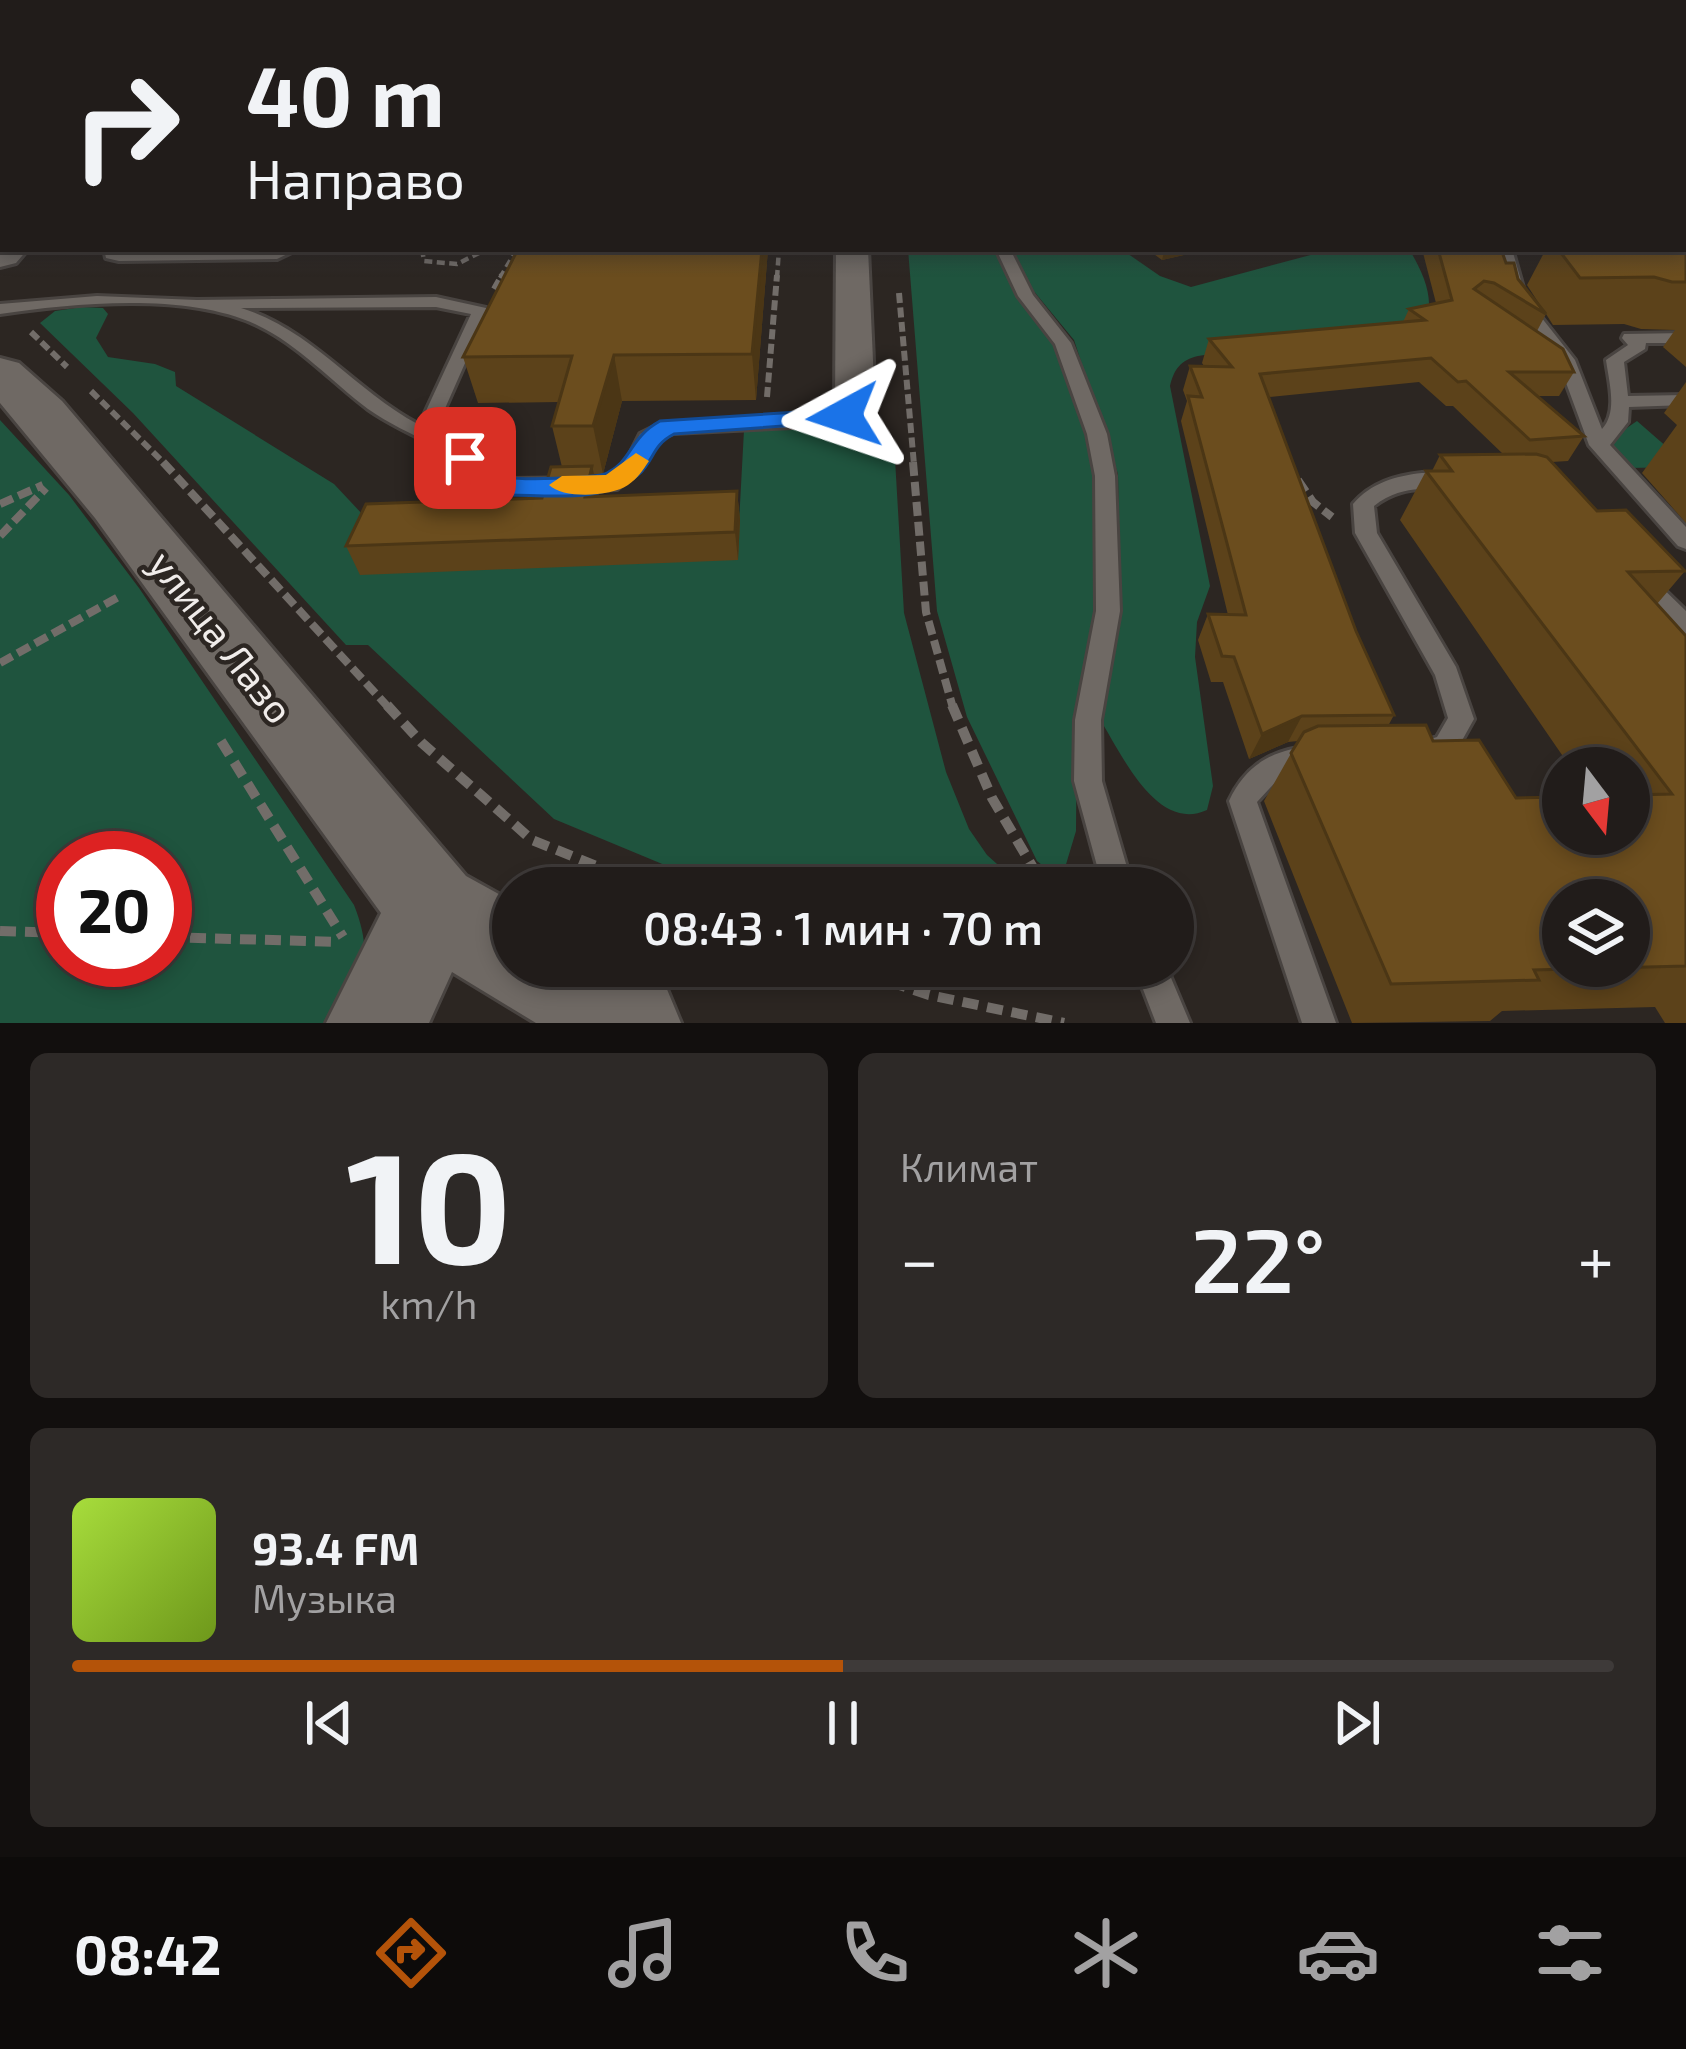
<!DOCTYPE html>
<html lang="ru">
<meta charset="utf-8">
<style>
:root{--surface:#211c1a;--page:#2d2927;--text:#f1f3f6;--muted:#a2a1a2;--line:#3e3a39;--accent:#b45309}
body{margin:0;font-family:"Exo 2",sans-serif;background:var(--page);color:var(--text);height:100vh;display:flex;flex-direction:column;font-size:45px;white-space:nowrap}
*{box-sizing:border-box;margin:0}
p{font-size:39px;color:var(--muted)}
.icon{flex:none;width:66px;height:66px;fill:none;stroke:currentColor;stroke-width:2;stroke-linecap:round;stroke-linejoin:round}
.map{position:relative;height:1023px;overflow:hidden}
.side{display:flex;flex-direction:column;gap:30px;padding:30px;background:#120f0e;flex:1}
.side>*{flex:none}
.banner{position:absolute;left:0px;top:0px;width:1686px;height:252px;box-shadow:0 6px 18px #0003,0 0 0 3px var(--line);background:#211c1a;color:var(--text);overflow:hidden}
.needle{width:78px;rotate:164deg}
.tools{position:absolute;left:1542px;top:747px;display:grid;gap:24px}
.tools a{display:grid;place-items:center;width:108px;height:108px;border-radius:50%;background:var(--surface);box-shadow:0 6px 18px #0003,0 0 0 3px var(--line);font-size:60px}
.speed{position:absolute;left:36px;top:831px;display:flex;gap:24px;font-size:60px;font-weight:700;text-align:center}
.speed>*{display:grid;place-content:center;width:156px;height:156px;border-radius:50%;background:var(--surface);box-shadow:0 6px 18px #0003,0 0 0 3px var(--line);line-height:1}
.speed .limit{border:18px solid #d22;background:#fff;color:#111}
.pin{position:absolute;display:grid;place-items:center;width:102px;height:102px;color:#fff;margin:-51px;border-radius:24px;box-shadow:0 6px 18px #0006}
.me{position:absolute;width:132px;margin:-66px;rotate:265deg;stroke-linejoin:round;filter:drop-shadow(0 0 9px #0008)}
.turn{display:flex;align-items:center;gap:42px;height:252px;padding:0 48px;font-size:54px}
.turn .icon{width:156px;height:156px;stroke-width:2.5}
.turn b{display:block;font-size:84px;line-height:102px}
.big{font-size:90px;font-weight:600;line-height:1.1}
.side .widget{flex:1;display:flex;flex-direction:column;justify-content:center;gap:18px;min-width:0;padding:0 42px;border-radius:18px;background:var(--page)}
.side .dial{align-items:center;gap:0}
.dial b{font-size:156px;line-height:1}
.song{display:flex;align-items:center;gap:36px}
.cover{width:144px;height:144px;border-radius:18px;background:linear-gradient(135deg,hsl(80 70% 55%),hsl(80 70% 35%))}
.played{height:12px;border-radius:6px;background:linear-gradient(90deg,var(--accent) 50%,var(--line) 50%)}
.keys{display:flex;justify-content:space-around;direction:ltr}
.heat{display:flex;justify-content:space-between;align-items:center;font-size:66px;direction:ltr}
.side .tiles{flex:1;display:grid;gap:30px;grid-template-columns:1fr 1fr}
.widget:last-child{grid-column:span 2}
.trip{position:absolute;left:492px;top:867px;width:702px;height:120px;border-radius:60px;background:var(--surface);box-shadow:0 6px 18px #0003,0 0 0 3px var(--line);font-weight:600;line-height:120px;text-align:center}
.menu{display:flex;height:192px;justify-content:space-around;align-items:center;background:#0d0b0a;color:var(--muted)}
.menu .icon{width:84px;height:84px}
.menu .current{color:var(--accent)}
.menu b{font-size:54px;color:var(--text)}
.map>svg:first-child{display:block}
.green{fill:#1f543e;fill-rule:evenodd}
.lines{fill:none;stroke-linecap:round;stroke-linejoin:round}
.service-casing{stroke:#494441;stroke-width:6}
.minor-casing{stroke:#494441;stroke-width:6}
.secondary-casing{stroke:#494441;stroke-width:6}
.path-far3{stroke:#726d69;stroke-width:4.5;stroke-dasharray:8 4.5;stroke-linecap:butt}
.path-far2{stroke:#726d69;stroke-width:6;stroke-dasharray:10 4.5;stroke-linecap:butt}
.path-far1{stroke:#726d69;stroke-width:8;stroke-dasharray:14 6;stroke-linecap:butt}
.path{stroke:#726d69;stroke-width:10;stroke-dasharray:16 9;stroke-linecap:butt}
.service{fill:#6f6964;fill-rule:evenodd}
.minor{fill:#6f6964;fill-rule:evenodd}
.secondary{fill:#6f6964;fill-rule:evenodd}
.wall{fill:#5c421a;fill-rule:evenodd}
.shaded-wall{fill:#4b3615}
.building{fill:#6b4d1e;stroke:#4b3615;stroke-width:3;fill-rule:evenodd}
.route{fill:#1a73e8;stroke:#114b97;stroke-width:3}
.slow{fill:#f59e0b}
.labels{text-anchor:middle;stroke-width:9;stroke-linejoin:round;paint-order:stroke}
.street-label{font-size:39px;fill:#f0ecea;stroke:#2c2622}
</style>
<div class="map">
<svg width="1686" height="1023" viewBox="0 0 1686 1023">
<rect width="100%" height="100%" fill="#2c2622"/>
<path class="green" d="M 908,249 L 995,249 L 1018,297 L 1055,344 L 1085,430 L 1095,475 L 1098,602 L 1077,713 L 1076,831 L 1064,871 L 1052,873 L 1037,861 L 967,717 L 937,611 Z
M 1121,249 L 1160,276 L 1191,287 L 1333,249 L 1409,249 C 1422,271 1434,295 1427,320 L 1198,356 C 1181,360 1174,369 1170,386 L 1210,586 L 1197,622 L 1195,657 L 1213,786 L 1207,810 C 1156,833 1122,754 1099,718 L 1121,614 L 1118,474 L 1074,340 L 1032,289 L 1011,250 Z
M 82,307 L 103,308 L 108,314 L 96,338 L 108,357 L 155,364 L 175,372 L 176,386 L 334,484 L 379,532 L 737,560 L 744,430 L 841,425 L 882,437 L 895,459 L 904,613 L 946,772 L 969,829 L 987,855 L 1024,888 L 720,888 L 554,819 L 368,645 L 346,645 L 133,413 L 40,323 L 55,311 Z
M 0,420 L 69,495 L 139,588 L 354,905 C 376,961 360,976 330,1023 L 0,1023 ZM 63,858 L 165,858 L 165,960 L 63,960 Z
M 1637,421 L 1684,462 L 1682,467 L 1628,468 L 1606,442 Z
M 921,966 L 1062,966 L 1054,976 C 1011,984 963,980 921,966 Z"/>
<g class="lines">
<g class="service-casing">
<path id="service" d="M 0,192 L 3,192 L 3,200 L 0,200 Z
M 104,249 L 118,249 L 119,253 L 298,249 L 277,259 L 119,261 L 106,258 Z
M 996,249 L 1010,249 L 1033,295 L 1071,343 L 1107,434 L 1115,476 L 1120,611 L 1101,720 L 1102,781 L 1133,888 L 1103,888 L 1074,781 L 1075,720 L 1096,611 L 1095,476 L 1087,434 L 1055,344 L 1018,296 Z
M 1498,249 L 1512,249 L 1526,298 L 1575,360 L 1602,429 C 1618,412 1609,382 1606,360 L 1628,345 L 1622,338 L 1624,334 L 1686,333 L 1686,343 L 1646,343 L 1645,349 L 1624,362 L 1628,396 L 1686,395 L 1686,405 L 1629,407 L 1628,422 L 1610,445 L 1686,527 L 1686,549 L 1678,546 L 1589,445 L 1558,361 L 1510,299 Z
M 97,296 L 197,300 L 436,297 L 486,308 L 488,311 L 443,413 L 452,439 L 504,479 L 605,478 L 626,462 L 640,434 L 662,423 L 830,414 L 855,399 L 864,405 L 834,425 L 673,433 L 655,442 L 641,470 L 617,489 L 499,493 L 492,491 C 473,476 454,456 433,445 C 411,433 389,424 368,409 C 332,382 299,345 257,325 C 188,292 74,303 0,314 L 0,304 ZM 436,307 L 471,314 L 425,413 L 430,430 C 361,399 315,330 241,308 Z
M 1422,473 L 1445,473 L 1455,480 C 1435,495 1407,480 1374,506 L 1377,533 L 1456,667 L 1474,719 L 1455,753 L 1428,763 L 1418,759 L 1415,751 L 1418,743 L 1437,737 L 1448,718 L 1435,675 L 1355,533 L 1353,504 C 1371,483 1395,476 1422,473 Z
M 1640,572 L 1648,574 L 1686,611 L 1686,635 L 1678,632 L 1632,586 L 1629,580 L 1632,574 Z
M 1314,746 L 1324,750 L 1328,758 L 1324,766 L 1281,776 L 1257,802 L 1336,1023 L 1302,1023 L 1229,801 C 1246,764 1274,749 1314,746 Z
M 1134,966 L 1166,966 L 1190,1023 L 1156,1023 Z"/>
</g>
<g class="minor-casing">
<path id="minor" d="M 836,249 L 868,249 L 875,405 L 869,413 L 841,413 L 835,405 Z"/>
</g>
<g class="secondary-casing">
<path id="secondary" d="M 0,237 L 3,249 L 28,249 L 16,263 L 0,267 Z
M 0,358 L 19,363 L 62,401 L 466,876 L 513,902 L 513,966 L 628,966 L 666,987 L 681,1023 L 536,1023 L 452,972 L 429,1023 L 326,1023 L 381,913 L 95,518 L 0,403 Z"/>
</g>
<path class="path-far3" d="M 422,249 L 424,261 L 457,264 L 487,249
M 500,278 L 517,249
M 777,278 L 779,249"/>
<path class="path-far2" d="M 494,289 L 502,275
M 899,293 L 914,465
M 31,332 L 67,367
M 91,391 L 166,465
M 767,397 L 777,275"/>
<path class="path-far1" d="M 163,462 L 389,708
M 913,462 L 926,612 L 953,708
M 1298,480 L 1313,502 L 1332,517
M 0,504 L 43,485
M 0,536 L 46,488
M 0,663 L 122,595"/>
<path class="path" d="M 387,705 L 422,743 L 532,840 L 651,888
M 952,705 L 992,798 L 1045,888
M 221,741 L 343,937
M 0,931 L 63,933
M 165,937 L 339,942
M 843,966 L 929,995 L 1064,1023"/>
<use href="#service" class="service"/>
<use href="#minor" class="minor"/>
<use href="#secondary" class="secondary"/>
</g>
<path class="wall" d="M 0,134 L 3,134 L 3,188 L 0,188 Z
M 1686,238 L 1686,367 L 1663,347 L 1675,330 L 1641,329 L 1624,324 L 1553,325 L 1546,314 L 1537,331 L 1574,372 L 1559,396 L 1537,396 L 1584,436 L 1568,461 L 1552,462 L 1597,511 L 1685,571 L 1657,604 L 1686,636 L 1686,1023 L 1665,1023 L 1655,1007 L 1502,1011 L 1490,1021 L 1352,1023 L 1264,801 L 1298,741 L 1288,742 L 1249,759 L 1223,682 L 1211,682 L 1198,640 L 1208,614 L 1228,615 L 1181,421 L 1187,401 L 1183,390 L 1190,366 L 1204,366 L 1202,363 L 1209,339 L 1403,322 L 1409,309 L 1436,303 L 1422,249 L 1501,249 L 1506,263 L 1545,313 L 1527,285 L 1546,249 L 1683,249 ZM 1419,382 L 1446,406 L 1453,406 L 1503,454 L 1440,455 L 1432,471 L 1426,471 L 1400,520 L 1571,768 L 1629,768 L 1629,834 L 1516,798 L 1433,741 L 1388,726 L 1394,715 L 1356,631 L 1269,397 Z
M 518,249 L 768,249 L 756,400 L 622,401 L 603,474 L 594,474 L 598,496 L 737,491 L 740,520 L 738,560 L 360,575 L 346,546 L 542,498 L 562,467 L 552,426 L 559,402 L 478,403 L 463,357 Z
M 1147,249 L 1210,249 L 1162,260 Z
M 1686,382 L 1686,523 L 1642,473 L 1677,425 L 1664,413 Z"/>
<path class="shaded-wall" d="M 762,249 L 768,249 L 756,400 L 752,354 Z
M 1165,249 L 1210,249 L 1162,260 Z
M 614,355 L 622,401 L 603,474 L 593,426 Z
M 592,466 L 599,494 L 591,525 L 585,497 Z
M 737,491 L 740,520 L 738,560 L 735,532 Z
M 1302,716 L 1288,742 L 1249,759 L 1262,734 Z"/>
<path class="building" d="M 0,134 L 3,134 L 3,156 L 0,156 Z
M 1683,238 L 1686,238 L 1686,282 L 1672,282 L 1654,277 L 1580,278 L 1558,249 L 1683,249 Z
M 518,249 L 762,249 L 752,354 L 614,355 L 593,426 L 552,426 L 572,356 L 463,357 Z
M 1438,249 L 1501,249 L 1506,263 L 1514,263 L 1518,279 L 1546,314 L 1494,283 L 1484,281 L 1474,289 L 1563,349 L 1574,372 L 1509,372 L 1584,436 L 1530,440 L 1466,381 L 1458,382 L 1431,358 L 1260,374 L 1356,631 L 1394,715 L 1302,716 L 1262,734 L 1234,657 L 1222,656 L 1208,614 L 1246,615 L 1188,396 L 1202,397 L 1190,366 L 1232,367 L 1209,339 L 1425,320 L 1409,309 L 1452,300 Z
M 1536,454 L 1547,457 L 1597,511 L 1626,510 L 1685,571 L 1628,572 L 1686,636 L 1686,966 L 1534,970 L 1539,980 L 1391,984 L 1291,753 L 1304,732 L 1318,726 L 1426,725 L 1433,741 L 1479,740 L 1516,798 L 1563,797 L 1563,834 L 1629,834 L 1629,795 L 1672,794 L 1426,471 L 1452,471 L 1440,455 ZM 1563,900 L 1629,900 L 1629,966 L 1563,966 Z
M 592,466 L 585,497 L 737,491 L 735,532 L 346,546 L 366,504 L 542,498 L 551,467 Z"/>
<linearGradient id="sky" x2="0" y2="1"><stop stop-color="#181513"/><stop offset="0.48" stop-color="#45474f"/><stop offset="1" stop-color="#45474f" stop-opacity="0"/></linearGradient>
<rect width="1686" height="277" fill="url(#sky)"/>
<path class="route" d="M 844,409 L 853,411 L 853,421 L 674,434 C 651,446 655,460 638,475 C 604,505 542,494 500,495 L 490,492 L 452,458 L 456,452 C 479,446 485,468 504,476 C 515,481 597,478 607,473 C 632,461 629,438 660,421 Z"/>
<path class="slow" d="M 636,453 L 649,461 C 643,470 637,479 628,485 C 610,497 563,499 549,485 L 562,476 L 606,475 Z"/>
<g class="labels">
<g class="street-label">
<text transform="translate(221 637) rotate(52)" y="14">улица Лазо</text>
</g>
</g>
</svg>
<div class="tools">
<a><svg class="needle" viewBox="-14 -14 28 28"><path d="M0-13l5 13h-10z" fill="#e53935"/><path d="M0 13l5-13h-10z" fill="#a2a1a2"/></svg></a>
<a><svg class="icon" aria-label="layers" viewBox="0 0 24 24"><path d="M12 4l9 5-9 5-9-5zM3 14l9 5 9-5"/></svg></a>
</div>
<div class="speed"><div class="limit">20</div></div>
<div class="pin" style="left:465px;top:458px;background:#d93025"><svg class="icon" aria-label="arrive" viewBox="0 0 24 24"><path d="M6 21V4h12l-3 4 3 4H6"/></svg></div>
<svg class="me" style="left:844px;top:416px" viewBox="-20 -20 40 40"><path d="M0-17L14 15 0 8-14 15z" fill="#1a73e8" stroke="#fff" stroke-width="4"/></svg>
<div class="trip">08:43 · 1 мин · 70 m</div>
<div class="banner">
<div class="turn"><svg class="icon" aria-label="right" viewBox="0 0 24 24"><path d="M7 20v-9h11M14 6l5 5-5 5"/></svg><div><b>40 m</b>Направо</div></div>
</div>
</div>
<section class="side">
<div class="tiles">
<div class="widget dial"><b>10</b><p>km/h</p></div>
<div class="widget"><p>Климат</p>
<div class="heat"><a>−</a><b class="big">22°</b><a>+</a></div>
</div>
<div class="widget">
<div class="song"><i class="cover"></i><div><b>93.4 FM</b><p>Музыка</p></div></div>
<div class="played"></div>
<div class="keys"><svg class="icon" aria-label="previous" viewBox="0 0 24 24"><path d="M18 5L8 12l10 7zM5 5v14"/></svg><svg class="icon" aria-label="pause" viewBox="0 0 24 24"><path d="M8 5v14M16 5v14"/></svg><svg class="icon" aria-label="next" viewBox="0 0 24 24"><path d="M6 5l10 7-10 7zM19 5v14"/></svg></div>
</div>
</div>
</section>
<nav class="menu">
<b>08:42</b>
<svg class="icon current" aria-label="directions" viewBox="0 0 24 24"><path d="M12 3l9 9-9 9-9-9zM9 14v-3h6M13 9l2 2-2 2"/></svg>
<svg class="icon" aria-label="music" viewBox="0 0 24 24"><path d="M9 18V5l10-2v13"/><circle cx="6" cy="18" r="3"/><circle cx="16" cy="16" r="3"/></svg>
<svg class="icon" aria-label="phone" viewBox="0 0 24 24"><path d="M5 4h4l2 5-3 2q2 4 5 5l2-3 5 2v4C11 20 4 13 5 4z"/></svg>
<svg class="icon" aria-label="climate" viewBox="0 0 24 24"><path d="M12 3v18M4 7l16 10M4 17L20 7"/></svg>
<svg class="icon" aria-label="car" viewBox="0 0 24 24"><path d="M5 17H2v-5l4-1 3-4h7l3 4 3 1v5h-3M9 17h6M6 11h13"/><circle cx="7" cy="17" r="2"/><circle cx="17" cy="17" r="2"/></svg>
<svg class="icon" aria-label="filters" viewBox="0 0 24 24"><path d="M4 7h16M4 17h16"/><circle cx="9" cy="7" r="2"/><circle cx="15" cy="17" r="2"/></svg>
</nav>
